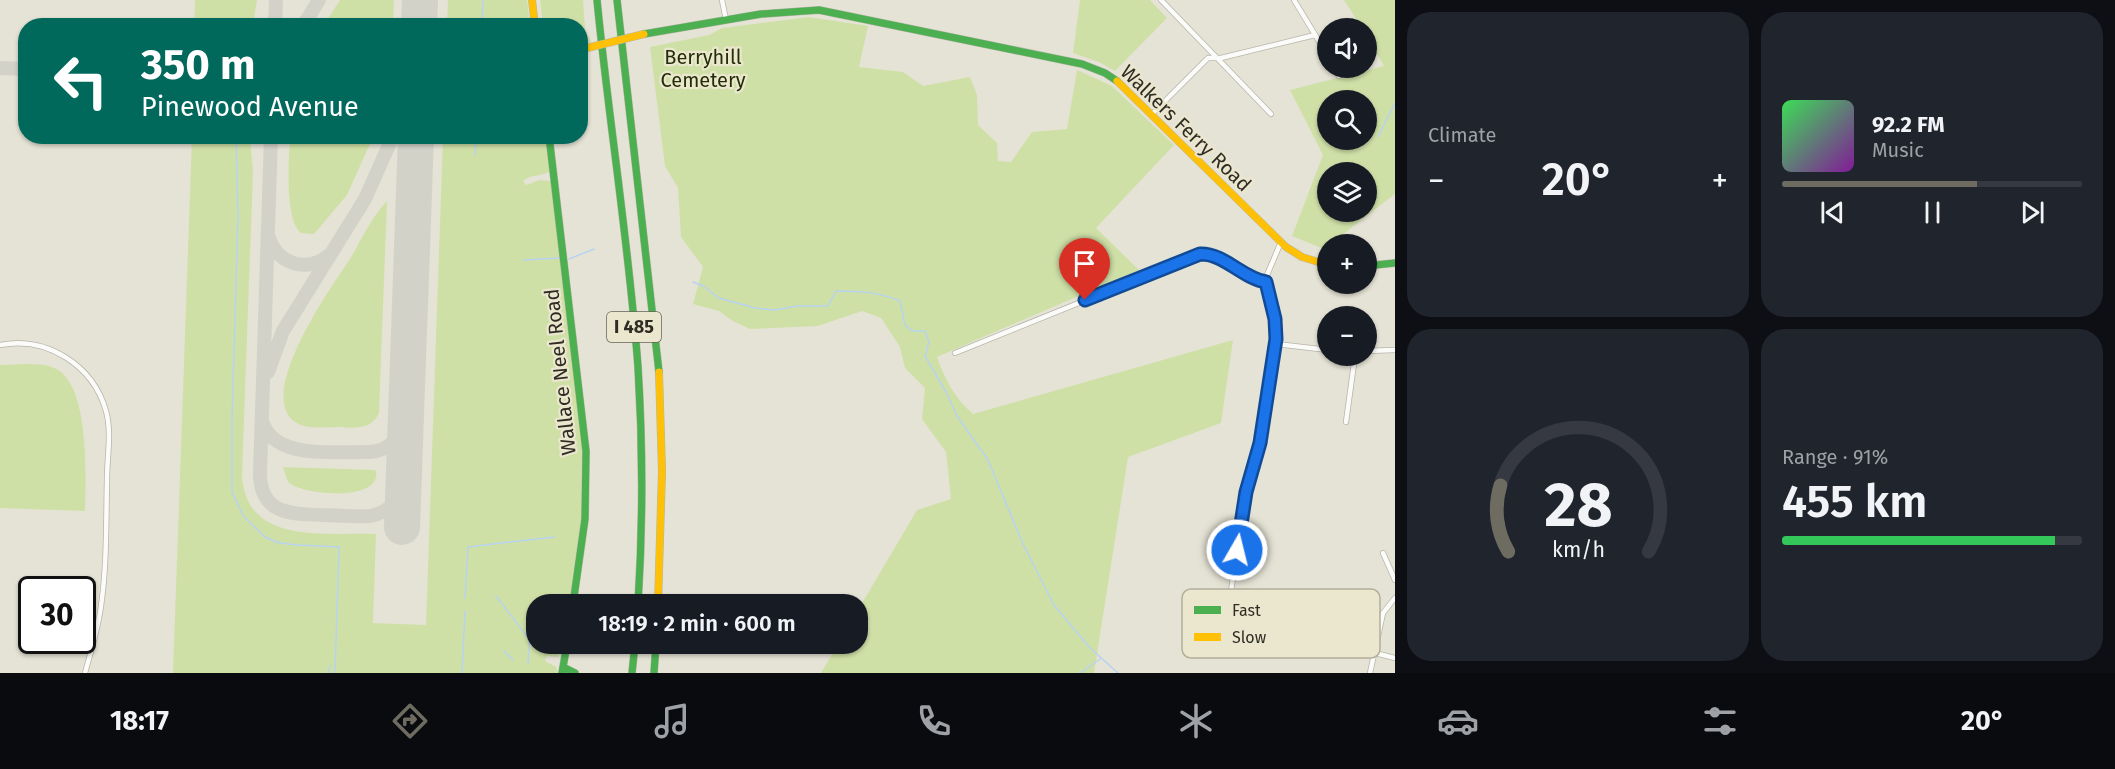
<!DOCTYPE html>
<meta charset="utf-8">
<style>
:root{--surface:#171b24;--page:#20242c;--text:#f1f3f6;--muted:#9ea1a6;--line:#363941;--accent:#6e6c61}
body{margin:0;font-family:"Fira Sans",sans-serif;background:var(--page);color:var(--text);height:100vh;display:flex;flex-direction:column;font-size:22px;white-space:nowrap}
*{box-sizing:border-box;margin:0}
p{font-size:20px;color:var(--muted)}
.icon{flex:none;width:33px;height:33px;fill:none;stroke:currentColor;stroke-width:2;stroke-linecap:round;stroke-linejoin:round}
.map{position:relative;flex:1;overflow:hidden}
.sheet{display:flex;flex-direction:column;gap:12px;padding:12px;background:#0d0f14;width:720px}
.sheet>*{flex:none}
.top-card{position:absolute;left:18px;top:18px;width:570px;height:126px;border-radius:24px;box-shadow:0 2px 4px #0004;background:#00695c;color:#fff;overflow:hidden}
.buttons{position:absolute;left:1317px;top:18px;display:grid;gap:12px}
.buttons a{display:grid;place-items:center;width:60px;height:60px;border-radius:50%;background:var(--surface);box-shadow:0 2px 4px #0004;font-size:30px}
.speed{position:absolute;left:18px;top:576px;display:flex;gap:12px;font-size:30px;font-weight:700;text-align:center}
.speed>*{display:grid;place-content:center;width:78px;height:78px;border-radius:50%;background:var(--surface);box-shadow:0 2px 4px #0004;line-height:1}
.speed .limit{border:3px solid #111;border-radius:9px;background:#fff;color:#111}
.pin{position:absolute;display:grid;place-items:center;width:51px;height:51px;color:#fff;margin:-62px -26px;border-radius:50% 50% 50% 0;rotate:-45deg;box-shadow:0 0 6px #0007}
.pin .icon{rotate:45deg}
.me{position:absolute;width:66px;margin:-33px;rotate:8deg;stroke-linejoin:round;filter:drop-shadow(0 0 4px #0008)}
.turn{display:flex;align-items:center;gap:21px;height:126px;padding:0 24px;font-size:27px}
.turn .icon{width:78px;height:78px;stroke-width:2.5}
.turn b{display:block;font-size:42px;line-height:51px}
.big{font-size:45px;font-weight:600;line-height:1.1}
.sheet .card{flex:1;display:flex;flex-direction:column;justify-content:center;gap:9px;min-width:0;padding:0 21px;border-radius:24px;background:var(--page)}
.sheet .dial{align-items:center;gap:0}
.dial svg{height:156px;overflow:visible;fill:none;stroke:var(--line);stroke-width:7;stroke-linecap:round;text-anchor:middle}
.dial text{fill:var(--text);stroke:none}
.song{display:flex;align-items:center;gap:18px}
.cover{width:72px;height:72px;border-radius:9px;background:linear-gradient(135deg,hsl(130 70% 55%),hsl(290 70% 35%))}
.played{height:6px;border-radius:3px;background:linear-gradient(90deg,var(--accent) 65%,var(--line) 65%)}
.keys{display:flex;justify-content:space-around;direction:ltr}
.heat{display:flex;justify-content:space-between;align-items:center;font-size:33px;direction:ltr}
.charge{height:9px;border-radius:4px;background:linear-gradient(90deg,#34c759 91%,var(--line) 0)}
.sheet .tiles{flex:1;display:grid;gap:12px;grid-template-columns:repeat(2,1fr)}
.trip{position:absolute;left:526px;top:594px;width:342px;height:60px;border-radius:24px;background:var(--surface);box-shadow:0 2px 4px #0004;font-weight:600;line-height:60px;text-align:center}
.dock{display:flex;height:96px;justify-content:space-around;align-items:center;background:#090b0e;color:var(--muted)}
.dock .icon{width:42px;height:42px}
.dock .current{color:var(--accent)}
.dock b{font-size:27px;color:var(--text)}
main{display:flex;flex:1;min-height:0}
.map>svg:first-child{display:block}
.green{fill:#cfe0a7;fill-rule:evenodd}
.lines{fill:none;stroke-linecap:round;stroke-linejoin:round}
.stream{stroke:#b8d3ef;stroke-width:1.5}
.taxiway{stroke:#d3d2c9;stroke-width:14}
.runway{stroke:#d3d2c9;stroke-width:36}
.street-casing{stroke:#b7b5aa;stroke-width:6}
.fast-casing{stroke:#b7b5aa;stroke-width:8}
.slow-casing{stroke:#b7b5aa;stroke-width:8}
.street{stroke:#fbfbf9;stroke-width:4.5}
.fast{stroke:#4caf50;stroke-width:7}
.slow{stroke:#ffc107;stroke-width:7}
.slow-bridge-casing{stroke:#b7b5aa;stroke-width:8;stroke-linecap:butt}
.slow-bridge{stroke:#ffc107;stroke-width:7}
.route-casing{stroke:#114b97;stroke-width:15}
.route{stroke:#1a73e8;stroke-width:10}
.labels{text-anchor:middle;stroke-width:4.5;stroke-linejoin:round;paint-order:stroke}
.shield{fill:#ebe7cf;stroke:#676457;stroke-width:1.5}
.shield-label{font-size:18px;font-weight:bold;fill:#2e2c23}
.park-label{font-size:20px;fill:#222e06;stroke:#ebe7cf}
.street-label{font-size:20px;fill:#2e2c23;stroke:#ebe7cf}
.key{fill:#ebe7cf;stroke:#b2af9b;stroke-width:1.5}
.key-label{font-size:16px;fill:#2e2c23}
</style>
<main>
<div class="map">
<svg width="1395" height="673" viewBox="0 0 1395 673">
<rect width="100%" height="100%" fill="#e5e3d5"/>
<path class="green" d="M 195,0 L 257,0 L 253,25 L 194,25 Z
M 340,0 L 394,0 L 393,25 L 324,25 Z
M 448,0 L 527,0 L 530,25 L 447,25 Z
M 540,0 L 583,0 L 585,29 L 591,42 L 581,44 L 580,26 L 543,25 Z
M 1080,0 L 1150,0 L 1167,18 L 1115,71 L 1099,62 L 1073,53 Z
M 1344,0 L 1395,0 L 1395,194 L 1324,249 L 1292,236 L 1323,155 L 1290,90 L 1384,66 L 1367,37 L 1366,28 L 1362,28 ZM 1328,100 L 1366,100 L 1366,140 L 1328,140 ZM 1328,172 L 1366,172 L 1366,212 L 1328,212 Z
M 809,17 L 868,26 L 859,67 L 903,72 L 923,86 L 970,77 L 977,95 L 978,125 L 997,143 L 998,161 L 1011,162 L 1032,132 L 1067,129 L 1077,70 L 1112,86 L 1174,145 L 1096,228 L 1139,270 L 937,357 C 945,380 955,398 973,414 L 1233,340 L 1221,423 L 1128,457 L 1094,673 L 821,673 L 838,644 L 858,644 L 858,610 L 917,510 L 951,499 L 946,452 L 922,419 L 925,388 L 905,368 L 900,347 L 881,318 L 862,311 L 818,326 L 750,329 L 731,320 L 719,311 L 693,304 L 703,267 L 681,237 L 678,188 L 665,166 L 650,47 L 709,35 L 722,28 Z
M 192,137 L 250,137 L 253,172 L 242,475 C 246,546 325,532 376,534 L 373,623 L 426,625 L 443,137 L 545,137 L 550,171 C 542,177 531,174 523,181 L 526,185 L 540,180 L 551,181 L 582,438 L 581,521 L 569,604 L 537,604 L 537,644 L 562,644 L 558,657 L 547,656 L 545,661 L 556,667 L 558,673 L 173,673 Z
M 290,137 L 373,137 L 347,195 L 314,234 L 301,233 C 284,219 289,158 290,137 Z
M 387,201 L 379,413 C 371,430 356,428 340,427 C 327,427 306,430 295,422 C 255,394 332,286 350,259 C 361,240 372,216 387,201 Z
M 26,364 C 38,364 51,364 61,372 C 89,395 86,477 85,511 L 0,508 L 0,365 Z
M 283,467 L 374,470 L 376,471 C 382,503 300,495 288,482 Z"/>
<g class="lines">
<path class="stream" d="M 482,26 L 483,0
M 236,136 L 238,215 L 232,418 L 232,492 L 244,517 L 265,537 L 279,543 L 298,545 L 339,547 L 335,673
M 1378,137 L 1395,103
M 475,155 L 476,136
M 569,259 L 594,249
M 524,260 L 559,258
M 693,282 L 703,286 L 719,298 L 755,308 L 774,310 L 797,306 L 828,306 L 836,291 C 860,291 878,292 900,301 L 905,325 L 912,331 L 925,331 L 929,342 L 925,356 L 946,392 L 957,416 L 988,460 L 1023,544 L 1054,605 L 1089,647 L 1118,673
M 496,596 L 529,639
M 465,598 L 468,547 L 554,537
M 504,651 L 513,660
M 528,664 L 530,628
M 328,673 L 330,666
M 462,673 L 465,611
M 1080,673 L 1100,659"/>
<path class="taxiway" d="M 275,26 L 276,0
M 303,26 L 319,0
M 0,68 L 26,69
M 271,136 L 260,473 C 260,515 292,514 323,515 C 339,515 355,517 370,516 C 389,512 399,502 403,484
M 269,238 C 278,264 306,273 328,256
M 268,372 L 283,331 L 365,199 L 393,136
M 262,421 C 274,461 337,451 370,452 C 394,450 403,432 406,411"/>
<path class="runway" d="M 419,26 L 420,0
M 402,527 L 416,136"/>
<g class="street-casing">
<path id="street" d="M 722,0 L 726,20
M 1161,0 L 1271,114
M 1294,0 L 1328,56
M 1334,68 L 1339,76
M 1152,114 L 1208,58 L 1221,58 L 1315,35
M 1276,344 L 1328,350
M 0,345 C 47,336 93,365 106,411 C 112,432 107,457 107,479 C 106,521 107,565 101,606 C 98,629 91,651 85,673
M 1366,351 L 1395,350
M 955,353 L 1200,254 C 1224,252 1242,279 1266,282
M 1346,422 L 1355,356
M 1383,553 L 1395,580
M 1231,591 L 1246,492 L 1260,443 L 1276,339 L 1275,319 L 1266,288 L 1267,275 L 1281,242
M 1375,653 L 1395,658
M 1370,673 L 1383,613 L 1395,598"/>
</g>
<g class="fast-casing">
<path id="fast" d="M 597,0 C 609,123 629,244 638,367 C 643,446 643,525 638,604
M 617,0 L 659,372
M 644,34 L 761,14 L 819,10 L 1082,64 L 1105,73 L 1117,81
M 549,136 L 586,451 L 585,519 L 573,604
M 1366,266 L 1395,263
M 563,667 L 575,673
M 562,673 L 567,644
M 632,673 L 635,644
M 654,673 L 656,644"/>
</g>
<g class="slow-casing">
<path id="slow" d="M 532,0 L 535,26
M 1117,81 L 1286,247 L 1302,257 L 1328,265
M 658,604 L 662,471 L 659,372"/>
</g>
<use href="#street" class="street"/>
<use href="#fast" class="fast"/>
<use href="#slow" class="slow"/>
<g class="slow-bridge-casing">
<path id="slow-bridge" d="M 587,48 L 644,34"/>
</g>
<use href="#slow-bridge" class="slow-bridge"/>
</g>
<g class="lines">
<g class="route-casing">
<path id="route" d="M 1085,300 L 1200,254 C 1224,253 1242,278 1266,282 L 1275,319 L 1276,339 L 1260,443 L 1246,492 L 1237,550"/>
</g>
<use href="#route" class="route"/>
</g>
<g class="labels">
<rect class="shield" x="607" y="312" width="54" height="30" rx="4.5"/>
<g class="shield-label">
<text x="634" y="333">I 485</text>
</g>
<g class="park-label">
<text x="703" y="64">Berryhill<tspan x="703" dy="23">Cemetery</tspan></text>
</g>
<g class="street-label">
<text transform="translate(1186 128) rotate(44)" y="7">Walkers Ferry Road</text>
<text transform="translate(560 372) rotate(-96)" y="7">Wallace Neel Road</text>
</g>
</g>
<rect x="1182" y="589" width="198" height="69" rx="9" class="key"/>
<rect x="1194" y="606" width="27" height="8" fill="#4caf50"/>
<rect x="1194" y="633" width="27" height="8" fill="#ffc107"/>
<g class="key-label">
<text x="1232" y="616">Fast</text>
<text x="1232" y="643">Slow</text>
</g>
</svg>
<div class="buttons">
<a><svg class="icon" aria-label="sound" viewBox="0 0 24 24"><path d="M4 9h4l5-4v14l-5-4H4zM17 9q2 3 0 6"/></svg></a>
<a><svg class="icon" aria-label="search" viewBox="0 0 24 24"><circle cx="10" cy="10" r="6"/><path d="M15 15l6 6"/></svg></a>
<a><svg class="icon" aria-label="layers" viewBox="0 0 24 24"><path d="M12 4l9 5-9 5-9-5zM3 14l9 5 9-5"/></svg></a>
<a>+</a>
<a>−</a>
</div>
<div class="speed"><div class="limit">30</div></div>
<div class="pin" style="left:1085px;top:300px;background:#d93025"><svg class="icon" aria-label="arrive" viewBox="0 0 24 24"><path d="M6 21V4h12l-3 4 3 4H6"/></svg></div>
<svg class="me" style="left:1237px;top:550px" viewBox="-20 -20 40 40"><circle r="17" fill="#1a73e8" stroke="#fff" stroke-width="3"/><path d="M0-11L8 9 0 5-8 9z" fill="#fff"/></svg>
<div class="trip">18:19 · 2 min · 600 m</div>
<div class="top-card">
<div class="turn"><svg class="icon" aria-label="left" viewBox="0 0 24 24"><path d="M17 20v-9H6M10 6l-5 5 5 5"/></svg><div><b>350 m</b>Pinewood Avenue</div></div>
</div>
</div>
<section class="sheet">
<div class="tiles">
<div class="card"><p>Climate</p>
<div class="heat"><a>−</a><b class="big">20°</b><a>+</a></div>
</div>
<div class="card">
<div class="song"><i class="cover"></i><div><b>92.2 FM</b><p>Music</p></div></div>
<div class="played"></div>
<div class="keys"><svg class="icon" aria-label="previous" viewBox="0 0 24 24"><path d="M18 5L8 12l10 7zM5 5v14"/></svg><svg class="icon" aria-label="pause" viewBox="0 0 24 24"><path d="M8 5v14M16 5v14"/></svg><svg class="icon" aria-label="next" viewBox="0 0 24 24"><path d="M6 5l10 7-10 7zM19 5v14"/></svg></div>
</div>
<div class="card dial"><svg viewBox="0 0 100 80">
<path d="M14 69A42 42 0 1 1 86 69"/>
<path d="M14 69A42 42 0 0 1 10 35" stroke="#6e6c61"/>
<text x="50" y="56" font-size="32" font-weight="700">28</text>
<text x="50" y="72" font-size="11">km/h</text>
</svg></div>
<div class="card"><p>Range · 91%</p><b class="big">455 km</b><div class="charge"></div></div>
</div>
</section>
</main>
<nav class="dock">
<b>18:17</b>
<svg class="icon current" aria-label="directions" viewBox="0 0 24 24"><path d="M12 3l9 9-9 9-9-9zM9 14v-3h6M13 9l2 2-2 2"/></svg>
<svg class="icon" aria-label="music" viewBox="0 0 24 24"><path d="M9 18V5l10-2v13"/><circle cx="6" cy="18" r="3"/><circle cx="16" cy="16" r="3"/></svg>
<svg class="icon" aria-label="phone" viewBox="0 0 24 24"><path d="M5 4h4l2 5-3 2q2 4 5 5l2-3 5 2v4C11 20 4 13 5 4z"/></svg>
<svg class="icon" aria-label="climate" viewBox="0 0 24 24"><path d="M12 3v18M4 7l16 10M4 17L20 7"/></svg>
<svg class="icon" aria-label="car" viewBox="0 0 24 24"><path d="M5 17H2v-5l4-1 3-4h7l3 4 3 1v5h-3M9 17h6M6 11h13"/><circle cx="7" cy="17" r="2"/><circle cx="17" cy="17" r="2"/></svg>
<svg class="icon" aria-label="filters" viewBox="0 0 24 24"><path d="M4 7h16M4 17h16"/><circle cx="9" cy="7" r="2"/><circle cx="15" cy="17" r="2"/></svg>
<b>20°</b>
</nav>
